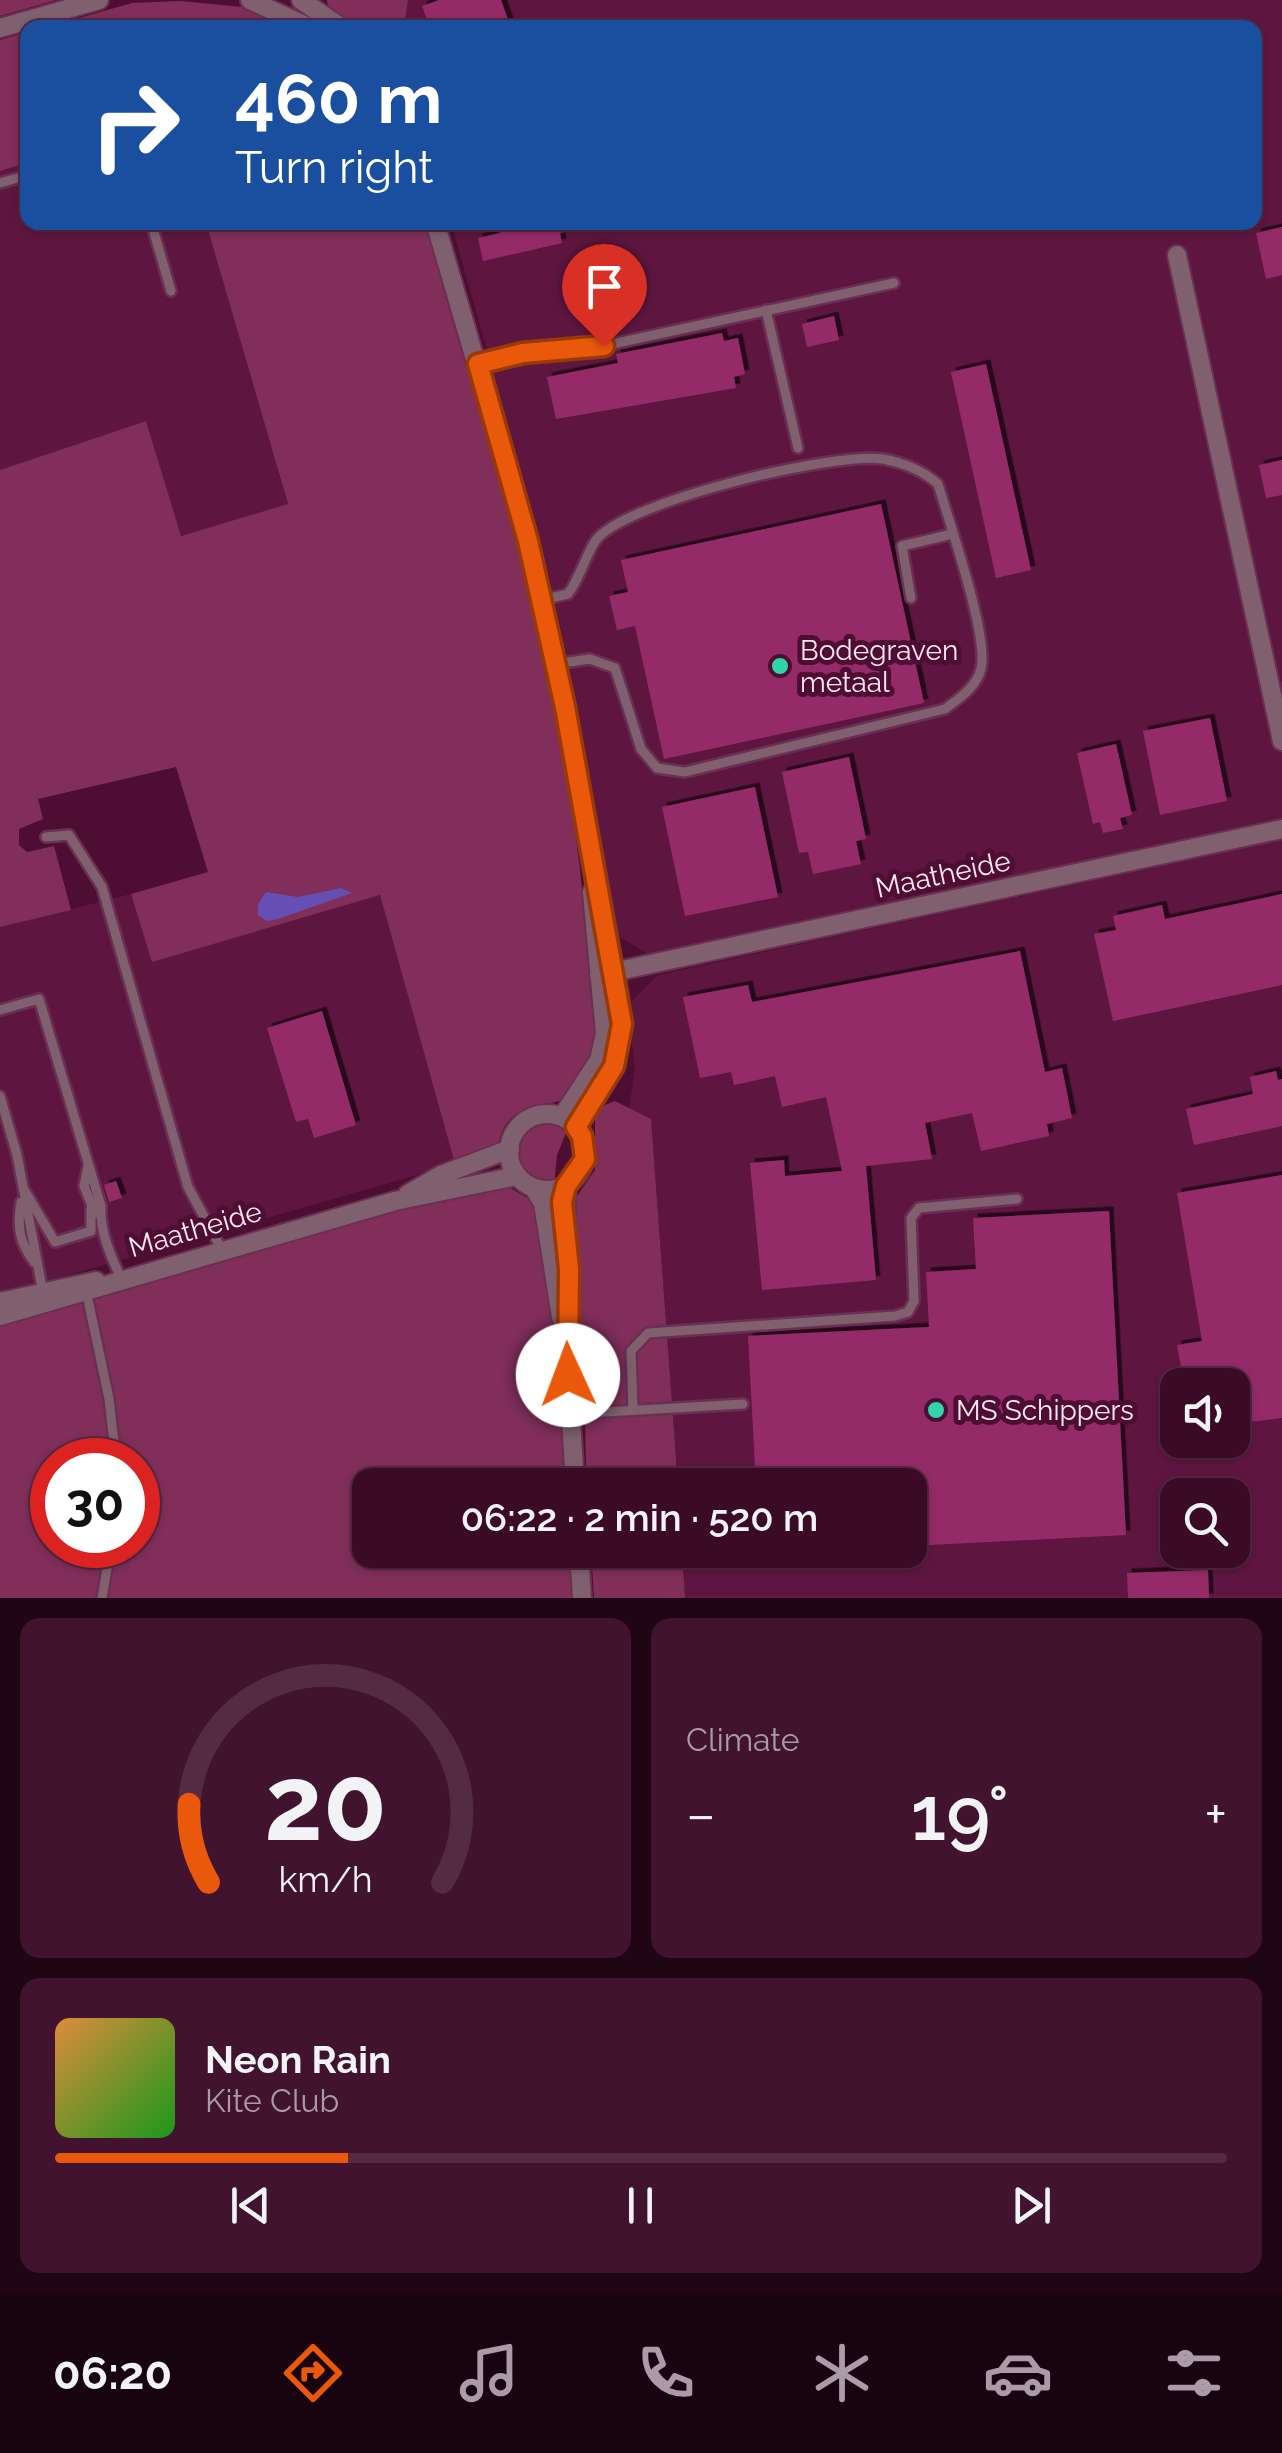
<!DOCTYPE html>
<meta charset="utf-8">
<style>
:root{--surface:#3a0a26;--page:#41132e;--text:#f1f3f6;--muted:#ab9aa7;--line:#542b43;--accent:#ea580c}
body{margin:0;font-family:Raleway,sans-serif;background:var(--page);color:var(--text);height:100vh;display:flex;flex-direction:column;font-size:38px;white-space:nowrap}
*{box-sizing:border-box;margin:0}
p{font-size:32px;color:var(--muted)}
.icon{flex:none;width:55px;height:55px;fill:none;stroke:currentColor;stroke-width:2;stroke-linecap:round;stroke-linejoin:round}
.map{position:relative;height:1598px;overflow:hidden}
.details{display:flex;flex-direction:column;gap:20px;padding:20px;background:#200615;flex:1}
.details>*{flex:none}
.banner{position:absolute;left:20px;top:20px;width:1242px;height:210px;border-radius:20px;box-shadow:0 2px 8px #0004,0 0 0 2px var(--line);background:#1a4fa0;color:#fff;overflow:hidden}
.fabs{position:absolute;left:1160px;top:1368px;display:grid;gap:20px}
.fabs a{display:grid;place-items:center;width:90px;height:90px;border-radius:20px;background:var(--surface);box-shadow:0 2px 8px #0004,0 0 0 2px var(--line);font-size:50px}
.speed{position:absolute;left:30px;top:1438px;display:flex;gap:20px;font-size:50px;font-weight:700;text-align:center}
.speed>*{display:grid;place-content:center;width:130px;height:130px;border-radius:50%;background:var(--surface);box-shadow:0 2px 8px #0004,0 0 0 2px var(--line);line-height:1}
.speed .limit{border:15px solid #d22;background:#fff;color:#111}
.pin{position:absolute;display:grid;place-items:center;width:85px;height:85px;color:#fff;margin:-102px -42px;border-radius:50% 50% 50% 0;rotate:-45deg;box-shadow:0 0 10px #0007}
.pin .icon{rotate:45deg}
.me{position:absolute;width:110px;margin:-55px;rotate:358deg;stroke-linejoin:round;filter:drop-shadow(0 0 8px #0008)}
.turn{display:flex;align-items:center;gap:35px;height:210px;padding:0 50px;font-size:45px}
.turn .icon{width:130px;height:130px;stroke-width:2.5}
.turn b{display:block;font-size:70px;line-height:85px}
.big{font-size:75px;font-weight:600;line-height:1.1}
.details .widget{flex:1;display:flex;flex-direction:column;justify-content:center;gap:15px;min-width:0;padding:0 35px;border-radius:20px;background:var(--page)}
.details .dial{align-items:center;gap:0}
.dial svg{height:260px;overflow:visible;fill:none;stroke:var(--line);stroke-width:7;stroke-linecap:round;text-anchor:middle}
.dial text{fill:var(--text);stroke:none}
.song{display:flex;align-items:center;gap:30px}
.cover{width:120px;height:120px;border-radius:15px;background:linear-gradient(135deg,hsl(30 70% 55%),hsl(120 70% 35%))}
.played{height:10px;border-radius:5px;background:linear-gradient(90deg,var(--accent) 25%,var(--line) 25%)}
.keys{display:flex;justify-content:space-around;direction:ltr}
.heat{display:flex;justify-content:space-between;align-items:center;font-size:55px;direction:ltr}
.details .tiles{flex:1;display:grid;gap:20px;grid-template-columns:1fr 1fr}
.widget:last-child{grid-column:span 2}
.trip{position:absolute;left:352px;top:1468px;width:575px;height:100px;border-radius:20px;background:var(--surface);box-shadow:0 2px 8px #0004,0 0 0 2px var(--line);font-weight:600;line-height:100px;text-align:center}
.menu{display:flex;height:160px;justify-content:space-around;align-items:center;background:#17040f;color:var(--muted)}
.menu .icon{width:70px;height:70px}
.menu .active{color:var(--accent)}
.menu b{font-size:45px;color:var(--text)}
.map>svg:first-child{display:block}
.built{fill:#5e1640;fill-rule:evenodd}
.green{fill:#812e5b;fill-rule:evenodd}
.water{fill:#654fb4}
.building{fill:#952b67;filter:url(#shadow)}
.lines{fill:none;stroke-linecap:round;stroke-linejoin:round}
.lane-casing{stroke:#6a3051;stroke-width:14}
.street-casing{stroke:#6a3051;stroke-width:22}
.lane{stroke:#80606f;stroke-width:9}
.street{stroke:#80606f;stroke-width:18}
.route-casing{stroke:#983908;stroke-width:25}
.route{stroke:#ea580c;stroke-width:18}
.poi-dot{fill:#31d4a9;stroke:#4e0d33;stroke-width:4}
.labels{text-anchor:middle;stroke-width:10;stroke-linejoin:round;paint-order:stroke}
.poi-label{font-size:28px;fill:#ffe6f1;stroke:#4e0d33;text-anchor:start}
.street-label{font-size:28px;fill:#ffe6f1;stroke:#4e0d33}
</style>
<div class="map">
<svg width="1282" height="1598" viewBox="0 0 1282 1598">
<defs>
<filter id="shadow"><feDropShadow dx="4.5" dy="-4.5" stdDeviation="0" flood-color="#0009"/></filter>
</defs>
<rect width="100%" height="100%" fill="#4e0d33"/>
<path class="built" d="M 408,0 L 1282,0 L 1282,820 L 652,956 L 618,936 L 579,711 L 541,540 L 451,223 L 1255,222 L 1255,28 L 404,28 Z
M 27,163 L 28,222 L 206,223 L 288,505 L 180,536 L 146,421 L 0,470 L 0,171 Z
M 1282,840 L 1282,1598 L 685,1598 L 682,1550 L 910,1550 L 910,1485 L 678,1485 L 651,1120 L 629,1109 L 635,1068 L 627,1006 L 658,975 ZM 1178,1385 L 1232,1385 L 1232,1440 L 1178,1440 ZM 1178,1495 L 1232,1495 L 1232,1550 L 1178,1550 Z
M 131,894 L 153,961 L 380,895 L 455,1164 L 0,1295 L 0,927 Z"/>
<path class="green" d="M 0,0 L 56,0 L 0,16 Z
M 327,0 L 408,0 L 404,27 L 350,27 L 328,7 Z
M 180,1 L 243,7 L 292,28 L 44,28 L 132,3 Z
M 27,32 L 27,163 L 0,171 L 0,40 Z
M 206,223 L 425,223 L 440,270 C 502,485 567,705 586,928 C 589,961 605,1000 601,1033 C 598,1053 580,1096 559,1101 C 521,1111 505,1108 496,1153 L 455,1164 L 380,895 L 152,962 L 131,894 L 208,872 L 176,767 L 38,799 L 43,819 L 19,829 L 19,845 L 27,852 L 54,846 L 71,910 L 0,927 L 0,470 L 146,421 L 181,536 L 288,504 Z
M 615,1101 L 651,1119 L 678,1485 L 587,1485 C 584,1429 586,1374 580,1319 L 574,1313 L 568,1209 L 595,1170 L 595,1109 Z
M 547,1122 L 568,1128 L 557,1155 L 554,1185 L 533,1182 L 517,1158 L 525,1132 Z
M 505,1185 L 536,1203 L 557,1326 L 566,1485 L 370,1485 L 370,1550 L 570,1550 L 573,1598 L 0,1598 L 0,1322 L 455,1191 ZM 52,1460 L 138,1460 L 138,1545 L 52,1545 Z
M 591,1550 L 682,1550 L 685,1598 L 594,1598 Z"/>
<path class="water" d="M 341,888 L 352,893 L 278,919 L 267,921 L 258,915 L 258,904 L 266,892 L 298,897 Z"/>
<path class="building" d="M 439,0 L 501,0 L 511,28 L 430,28 L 422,6 Z
M 498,222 L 582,222 L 583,228 L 560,233 L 562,243 L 483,261 L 478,238 L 500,233 Z
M 1282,227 L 1282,275 L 1266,279 L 1256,233 Z
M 834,316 L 839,340 L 807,347 L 802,324 Z
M 722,333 L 724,341 L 738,338 L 745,374 L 734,377 L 736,388 L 556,419 L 547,377 L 618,363 L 616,354 Z
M 986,364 L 1031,570 L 996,578 L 951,372 Z
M 1282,460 L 1282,495 L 1266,498 L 1259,465 Z
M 881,504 L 924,703 L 664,759 L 635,626 L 617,630 L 609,596 L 628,592 L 621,560 Z
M 1210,718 L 1227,801 L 1160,815 L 1143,731 Z
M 1116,744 L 1132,815 L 1120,818 L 1123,829 L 1103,833 L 1100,822 L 1093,824 L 1077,753 Z
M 849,757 L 866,839 L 856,841 L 861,864 L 813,874 L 808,852 L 799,853 L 782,772 Z
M 755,787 L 778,897 L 685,916 L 662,807 Z
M 1282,894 L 1282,985 L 1113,1021 L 1094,934 L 1116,930 L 1113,916 L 1162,905 L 1165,919 Z
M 1020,951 L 1045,1072 L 1062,1068 L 1072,1118 L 1047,1124 L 1049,1136 L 981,1151 L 972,1113 L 925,1123 L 932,1159 L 866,1166 L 876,1280 L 762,1290 L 750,1163 L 784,1160 L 785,1176 L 842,1171 L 826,1097 L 782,1107 L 775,1076 L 734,1085 L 731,1072 L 700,1078 L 683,997 L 748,985 L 752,1002 Z
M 322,1011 L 356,1125 L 314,1138 L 308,1119 L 296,1122 L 267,1028 Z
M 1276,1071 L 1278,1080 L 1282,1079 L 1282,1126 L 1194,1145 L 1186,1109 L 1253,1094 L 1250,1077 Z
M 1282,1175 L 1282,1418 L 1232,1424 L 1232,1385 L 1184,1385 L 1177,1345 L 1202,1341 L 1177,1193 Z
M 116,1181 L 122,1198 L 109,1202 L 104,1185 Z
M 1109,1211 L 1126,1535 L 910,1546 L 910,1485 L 756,1485 L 748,1336 L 929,1327 L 926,1272 L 976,1269 L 973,1218 Z
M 1208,1570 L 1209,1598 L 1128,1598 L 1127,1573 Z"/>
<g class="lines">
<g class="lane-casing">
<path id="lane" d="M 0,183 L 28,175
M 151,222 L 171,291
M 766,310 L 798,448
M 478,364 L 523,353 L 603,346 L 894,283
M 911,598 L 902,546 L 952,534
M 541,600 L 568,594 C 580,578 587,552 596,540 C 627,501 833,452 883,459 C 905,463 922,470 938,484 C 949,522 989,636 981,669 C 976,688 959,698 945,709 L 685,772 L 657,768 L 641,749 L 615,668 L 590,659 L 555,664
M 46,837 L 69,835 L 102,887 L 188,1187 L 222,1250
M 0,1010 L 39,999 L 101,1206 C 100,1232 110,1255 121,1278
M 0,1096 L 17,1155 L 43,1293
M 88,1166 L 84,1186 L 95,1213
M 25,1191 L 55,1242 L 91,1231 L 91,1209
M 21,1202 C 17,1226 19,1242 34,1262
M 86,1290 L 109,1399 L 116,1460
M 633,1410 L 631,1351 L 648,1333 L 895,1316 L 908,1312 L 914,1301 L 911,1218 L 919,1208 L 1017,1199
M 571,1414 L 743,1404
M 729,1485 L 743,1484
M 102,1598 L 111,1545"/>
</g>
<g class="street-casing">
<path id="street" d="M 250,0 L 310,28
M 301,0 L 342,28
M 0,28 L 99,0
M 435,222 L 528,541 L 565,707 L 619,995 C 626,1055 607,1078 576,1127
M 1177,255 L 1282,741
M 599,975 L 1282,829
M509 1152a38 38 0 1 1 76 0a38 38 0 1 1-76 0Z
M 562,1117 L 599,1060 L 605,1034 L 592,892
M 566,1186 L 566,1336 L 575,1485
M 534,1188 L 543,1203 L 561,1317
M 408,1194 L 441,1175 L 510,1149
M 0,1302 L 96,1281
M 0,1316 L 395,1201 L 517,1176
M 579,1550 L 582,1598"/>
</g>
<use href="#lane" class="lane"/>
<use href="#street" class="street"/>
</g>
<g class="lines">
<g class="route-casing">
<path id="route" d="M 568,1375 L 569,1269 L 562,1202 L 566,1186 L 585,1159 L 582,1136 L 576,1127 L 614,1066 L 622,1024 L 565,707 L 528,541 L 478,364 L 523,353 L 604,346"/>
</g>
<use href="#route" class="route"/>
</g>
<g class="poi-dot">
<circle cx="780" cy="666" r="10"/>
<circle cx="936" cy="1410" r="10"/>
</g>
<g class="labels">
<g class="poi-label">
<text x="800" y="660">Bodegraven<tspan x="800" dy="32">metaal</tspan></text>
<text x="956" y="1420">MS Schippers</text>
</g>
<g class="street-label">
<text transform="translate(943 874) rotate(-12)" y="10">Maatheide</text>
<text transform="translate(195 1229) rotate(-16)" y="10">Maatheide</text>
</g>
</g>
</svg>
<div class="fabs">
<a><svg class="icon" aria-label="sound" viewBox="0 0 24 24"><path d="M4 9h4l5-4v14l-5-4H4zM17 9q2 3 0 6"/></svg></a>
<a><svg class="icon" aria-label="search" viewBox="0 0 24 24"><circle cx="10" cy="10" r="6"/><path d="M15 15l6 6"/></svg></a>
</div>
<div class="speed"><div class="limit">30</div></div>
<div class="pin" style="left:604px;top:346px;background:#d93025"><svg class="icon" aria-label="arrive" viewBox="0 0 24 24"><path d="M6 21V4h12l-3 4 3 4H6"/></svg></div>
<svg class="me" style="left:568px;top:1375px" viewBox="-20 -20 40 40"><circle r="19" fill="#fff"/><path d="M0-13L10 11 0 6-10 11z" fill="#ea580c"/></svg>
<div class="trip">06:22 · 2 min · 520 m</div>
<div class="banner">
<div class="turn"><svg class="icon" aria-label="right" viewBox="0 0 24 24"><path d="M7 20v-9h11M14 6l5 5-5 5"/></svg><div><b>460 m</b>Turn right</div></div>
</div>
</div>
<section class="details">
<div class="tiles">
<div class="widget dial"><svg viewBox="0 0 100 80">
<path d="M14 69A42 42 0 1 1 86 69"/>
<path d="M14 69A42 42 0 0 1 8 45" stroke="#ea580c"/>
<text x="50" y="56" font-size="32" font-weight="700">20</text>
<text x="50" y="72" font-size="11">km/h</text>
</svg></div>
<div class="widget"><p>Climate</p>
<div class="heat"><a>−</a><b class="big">19°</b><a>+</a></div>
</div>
<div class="widget">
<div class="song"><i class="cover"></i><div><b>Neon Rain</b><p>Kite Club</p></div></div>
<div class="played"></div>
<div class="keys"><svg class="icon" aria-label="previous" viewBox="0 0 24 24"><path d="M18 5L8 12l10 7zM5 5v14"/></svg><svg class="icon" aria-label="pause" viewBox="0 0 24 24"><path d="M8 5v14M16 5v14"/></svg><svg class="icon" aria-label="next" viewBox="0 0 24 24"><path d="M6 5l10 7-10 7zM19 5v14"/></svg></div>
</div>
</div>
</section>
<nav class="menu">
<b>06:20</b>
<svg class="icon active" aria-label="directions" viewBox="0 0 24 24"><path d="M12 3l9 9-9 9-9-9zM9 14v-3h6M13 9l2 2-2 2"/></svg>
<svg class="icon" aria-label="music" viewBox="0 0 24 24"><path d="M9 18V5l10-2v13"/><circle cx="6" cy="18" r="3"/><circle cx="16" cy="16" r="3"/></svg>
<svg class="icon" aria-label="phone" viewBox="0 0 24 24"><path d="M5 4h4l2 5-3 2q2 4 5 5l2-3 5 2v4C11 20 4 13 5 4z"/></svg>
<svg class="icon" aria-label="climate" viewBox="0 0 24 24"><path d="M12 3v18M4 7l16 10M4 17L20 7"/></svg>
<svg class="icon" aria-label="car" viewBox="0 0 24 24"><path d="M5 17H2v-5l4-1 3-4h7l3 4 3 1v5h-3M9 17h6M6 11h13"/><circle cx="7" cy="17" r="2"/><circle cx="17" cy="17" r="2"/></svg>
<svg class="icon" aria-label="filters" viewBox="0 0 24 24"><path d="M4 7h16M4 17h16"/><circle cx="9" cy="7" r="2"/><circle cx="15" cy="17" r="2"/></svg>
</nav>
